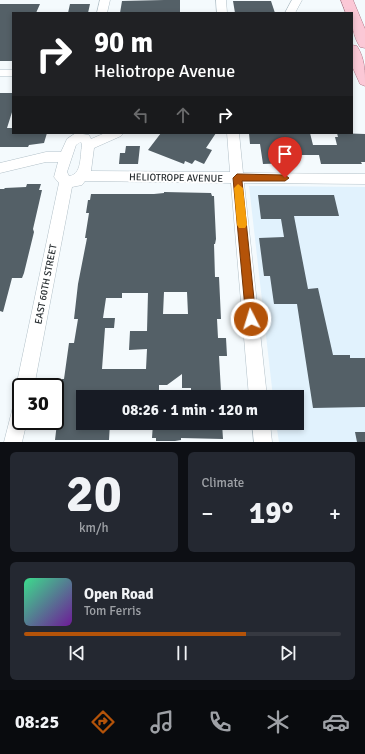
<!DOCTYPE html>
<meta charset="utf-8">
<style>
:root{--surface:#171b24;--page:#242831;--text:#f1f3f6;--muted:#9ea1a6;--line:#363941;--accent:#b45309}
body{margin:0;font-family:Signika,sans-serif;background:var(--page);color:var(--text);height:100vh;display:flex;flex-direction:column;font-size:15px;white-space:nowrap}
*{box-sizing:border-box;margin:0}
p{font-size:13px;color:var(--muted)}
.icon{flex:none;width:22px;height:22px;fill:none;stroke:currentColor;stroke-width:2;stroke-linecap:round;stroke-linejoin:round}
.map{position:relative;height:442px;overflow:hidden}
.panel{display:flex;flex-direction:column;gap:10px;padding:10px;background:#0d0f14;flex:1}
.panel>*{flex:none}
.top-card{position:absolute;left:12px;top:12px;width:341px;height:122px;border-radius:0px;box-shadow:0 2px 6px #0003;background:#202124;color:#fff;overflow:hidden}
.speed{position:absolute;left:12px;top:378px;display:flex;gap:8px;font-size:20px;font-weight:700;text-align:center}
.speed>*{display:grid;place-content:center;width:52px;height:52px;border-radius:50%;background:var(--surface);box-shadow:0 2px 6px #0003;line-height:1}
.speed .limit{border:2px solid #111;border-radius:6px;background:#fff;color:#111}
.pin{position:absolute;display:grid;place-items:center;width:34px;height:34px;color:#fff;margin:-41px -17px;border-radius:50% 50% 50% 0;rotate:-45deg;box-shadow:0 0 4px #0007}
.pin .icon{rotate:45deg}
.me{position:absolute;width:44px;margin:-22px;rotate:355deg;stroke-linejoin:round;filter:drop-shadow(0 0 3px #0008)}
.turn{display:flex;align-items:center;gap:14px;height:84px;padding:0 16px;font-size:18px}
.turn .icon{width:52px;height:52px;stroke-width:2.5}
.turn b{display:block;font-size:28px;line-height:34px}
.lanes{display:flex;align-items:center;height:38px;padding:0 16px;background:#0003;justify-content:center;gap:20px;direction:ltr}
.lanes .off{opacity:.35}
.big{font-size:30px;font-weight:700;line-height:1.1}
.panel .widget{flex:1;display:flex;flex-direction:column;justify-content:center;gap:6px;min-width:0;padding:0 14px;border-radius:6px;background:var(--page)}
.panel .dial{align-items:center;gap:0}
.dial b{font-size:52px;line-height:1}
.song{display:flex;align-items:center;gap:12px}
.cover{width:48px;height:48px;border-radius:6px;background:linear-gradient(135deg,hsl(150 70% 55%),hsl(280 70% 35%))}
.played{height:4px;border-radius:2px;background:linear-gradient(90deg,var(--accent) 70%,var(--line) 70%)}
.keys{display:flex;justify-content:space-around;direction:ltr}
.heat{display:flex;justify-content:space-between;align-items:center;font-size:22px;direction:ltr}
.panel .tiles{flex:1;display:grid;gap:10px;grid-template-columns:1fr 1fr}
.widget:last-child{grid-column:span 2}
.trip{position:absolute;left:76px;top:390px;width:228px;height:40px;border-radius:0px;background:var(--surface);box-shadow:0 2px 6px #0003;font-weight:700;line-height:40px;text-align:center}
.dock{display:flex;height:64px;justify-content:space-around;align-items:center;background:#090b0e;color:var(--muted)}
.dock .icon{width:28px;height:28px}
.dock .selected{color:var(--accent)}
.dock b{font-size:18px;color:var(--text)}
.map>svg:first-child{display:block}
.built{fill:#e1f2fd}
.building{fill:#546067;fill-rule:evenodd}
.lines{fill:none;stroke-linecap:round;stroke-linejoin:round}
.minor-casing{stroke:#b2c0c8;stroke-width:1}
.major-casing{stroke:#b07a8a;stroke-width:1}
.minor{fill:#fff;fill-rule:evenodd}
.major{fill:#fbc8d6;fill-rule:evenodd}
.route{fill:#b45309;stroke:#753606}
.slow{fill:#f59e0b}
.labels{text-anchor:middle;stroke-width:4;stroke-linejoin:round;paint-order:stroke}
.street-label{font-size:10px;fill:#272d30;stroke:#fff}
</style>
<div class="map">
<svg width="365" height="442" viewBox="0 0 365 442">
<rect width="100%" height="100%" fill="#f4fafd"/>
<path class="built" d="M 249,186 L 365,187 L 365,442 L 279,442 L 276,423 L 297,423 L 297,397 L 273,397 Z"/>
<path class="building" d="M 164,0 L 180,0 L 180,13 L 120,13 L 122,1 Z
M 233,1 L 271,1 L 275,13 L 235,13 Z
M 0,4 L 40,4 L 36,13 L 13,13 L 13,61 L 0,61 Z
M 70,4 L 90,4 L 88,13 L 68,13 Z
M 0,93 L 13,93 L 13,109 L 7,128 L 13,128 L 13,133 L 47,133 L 44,143 L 29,145 L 28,147 L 0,147 Z
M 161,133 L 216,133 L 206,148 L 212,150 L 204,164 L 195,160 L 192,164 L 185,161 L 184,164 L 148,150 Z
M 249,133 L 310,133 L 313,145 L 337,145 L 335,137 L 338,137 L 337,133 L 365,134 L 365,162 L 361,162 L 362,164 L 321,164 L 319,155 L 296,155 L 297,162 L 290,162 L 291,163 L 263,164 L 260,144 L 250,144 Z
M 126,146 L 140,146 L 138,164 L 119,164 L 120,153 L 125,153 Z
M 27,184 L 41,184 L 39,190 L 42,190 L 33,229 L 34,232 L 24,273 L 22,278 L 12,278 L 3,312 L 0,311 L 0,189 L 4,189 L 5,188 L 26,187 Z
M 164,192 L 211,193 L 212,196 L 214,196 L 216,239 L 215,244 L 214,244 L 215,277 L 219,277 L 221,319 L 217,319 L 218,338 L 226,338 L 227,356 L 219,356 L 221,392 L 212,392 L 212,395 L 194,394 L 194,392 L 191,392 L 191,388 L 182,388 L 182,374 L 167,385 L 159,385 L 159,397 L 83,397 L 83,423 L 110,423 L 109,440 L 55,440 L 57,423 L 61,423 L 64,398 L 61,398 L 62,379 L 64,379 L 69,343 L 74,343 L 78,319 L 74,319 L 78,284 L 87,238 L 85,238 L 89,213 L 86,213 L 88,200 L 90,200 L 91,194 L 154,194 L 164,193 ZM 164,292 L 187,292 L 188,314 L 163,314 ZM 122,293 L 148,293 L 147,331 L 130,331 L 129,350 L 147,349 L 146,369 L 102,369 L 105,328 L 114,328 L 115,318 L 103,318 L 106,298 L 122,298 Z
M 258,195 L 334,195 L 339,216 L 294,216 L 308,289 L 318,288 L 333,355 L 350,355 L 350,358 L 365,358 L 365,407 L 313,408 L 297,304 L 274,304 L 270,276 L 264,276 L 259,238 L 284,237 L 281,219 L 261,219 Z
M 153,423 L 222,423 L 223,439 L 181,438 L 181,440 L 175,441 L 156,441 L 156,438 L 152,438 Z
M 355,432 L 365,432 L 365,442 L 357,442 Z"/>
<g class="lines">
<g class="minor-casing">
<path id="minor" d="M 100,0 L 110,0 L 107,13 L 97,13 Z
M 216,0 L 226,0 L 227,13 L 217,13 Z
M 292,0 L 302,0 L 295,13 L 285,13 Z
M 0,70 L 13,70 L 13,76 L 0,76 Z
M 76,133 L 89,135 L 91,139 L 105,133 L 123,133 L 121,136 L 94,148 L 91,171 L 230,172 L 227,133 L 239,133 L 243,173 L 365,174 L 365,184 L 244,183 L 267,397 L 249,397 L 231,183 L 85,181 L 82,185 L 72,187 L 34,387 L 21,387 L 21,394 L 19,393 L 16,387 L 59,183 L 54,177 L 58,162 L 46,162 L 0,173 L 0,163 L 46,152 L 61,152 L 67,139 ZM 81,142 L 82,145 C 80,156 82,175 69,176 L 67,172 L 76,145 Z
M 21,396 L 21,421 L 27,421 L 22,442 L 4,442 L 15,399 Z
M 252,423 L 270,423 L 272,442 L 254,442 Z"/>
</g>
<g class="major-casing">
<path id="major" d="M 341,0 L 353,0 L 365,29 L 365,48 L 360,47 C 353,36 352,25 352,13 L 346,13 Z
M 352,45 L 357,46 C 365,59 365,71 365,86 L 360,84 L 352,66 Z"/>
</g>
<use href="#minor" class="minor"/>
<use href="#major" class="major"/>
</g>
<path class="route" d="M 237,174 L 285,175 L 289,178 L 285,181 L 242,181 L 256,319 L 255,322 L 251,324 L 247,322 L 246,319 L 233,178 Z"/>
<path class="slow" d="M 238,184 L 243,188 L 247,225 L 245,228 L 239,228 L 237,225 L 234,188 Z"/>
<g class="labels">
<g class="street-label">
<text transform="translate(176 177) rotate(1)" y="4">HELIOTROPE AVENUE</text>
<text transform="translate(45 284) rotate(-79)" y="4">EAST 60TH STREET</text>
</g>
</g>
</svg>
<div class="speed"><div class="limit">30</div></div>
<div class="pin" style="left:285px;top:178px;background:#d93025"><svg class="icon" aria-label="arrive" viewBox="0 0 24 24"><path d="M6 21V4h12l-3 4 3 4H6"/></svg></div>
<svg class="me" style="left:251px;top:319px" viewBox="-20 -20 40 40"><circle r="17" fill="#b45309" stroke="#fff" stroke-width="3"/><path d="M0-11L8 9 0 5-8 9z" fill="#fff"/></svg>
<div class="trip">08:26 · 1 min · 120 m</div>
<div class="top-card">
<div class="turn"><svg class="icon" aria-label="right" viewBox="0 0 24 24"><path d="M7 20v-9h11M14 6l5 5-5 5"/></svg><div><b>90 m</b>Heliotrope Avenue</div></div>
<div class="lanes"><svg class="icon off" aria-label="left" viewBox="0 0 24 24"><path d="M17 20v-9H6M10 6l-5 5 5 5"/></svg><svg class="icon off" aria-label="ahead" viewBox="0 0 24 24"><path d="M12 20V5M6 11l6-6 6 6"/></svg><svg class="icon" aria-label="right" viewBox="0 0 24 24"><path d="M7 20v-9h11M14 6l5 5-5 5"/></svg></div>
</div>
</div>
<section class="panel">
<div class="tiles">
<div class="widget dial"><b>20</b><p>km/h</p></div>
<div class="widget"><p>Climate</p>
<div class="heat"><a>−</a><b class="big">19°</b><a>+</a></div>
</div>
<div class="widget">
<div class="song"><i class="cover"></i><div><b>Open Road</b><p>Tom Ferris</p></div></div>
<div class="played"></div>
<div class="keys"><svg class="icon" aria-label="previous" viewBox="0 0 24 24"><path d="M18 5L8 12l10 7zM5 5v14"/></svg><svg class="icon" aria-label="pause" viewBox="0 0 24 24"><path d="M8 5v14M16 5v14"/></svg><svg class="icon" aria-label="next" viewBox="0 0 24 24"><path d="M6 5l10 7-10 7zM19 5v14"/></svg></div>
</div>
</div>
</section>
<nav class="dock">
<b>08:25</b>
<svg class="icon selected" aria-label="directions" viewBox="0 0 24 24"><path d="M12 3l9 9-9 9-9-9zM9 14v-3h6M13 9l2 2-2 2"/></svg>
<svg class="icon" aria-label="music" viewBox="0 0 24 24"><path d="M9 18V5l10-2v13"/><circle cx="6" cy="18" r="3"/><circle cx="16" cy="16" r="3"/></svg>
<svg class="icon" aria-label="phone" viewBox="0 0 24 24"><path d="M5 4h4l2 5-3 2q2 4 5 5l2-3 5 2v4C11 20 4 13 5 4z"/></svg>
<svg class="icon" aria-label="climate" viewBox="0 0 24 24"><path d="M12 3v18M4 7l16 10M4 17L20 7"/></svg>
<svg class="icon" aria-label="car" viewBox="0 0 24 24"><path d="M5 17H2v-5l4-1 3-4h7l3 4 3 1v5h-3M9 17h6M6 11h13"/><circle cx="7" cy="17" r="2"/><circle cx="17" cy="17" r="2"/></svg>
</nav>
